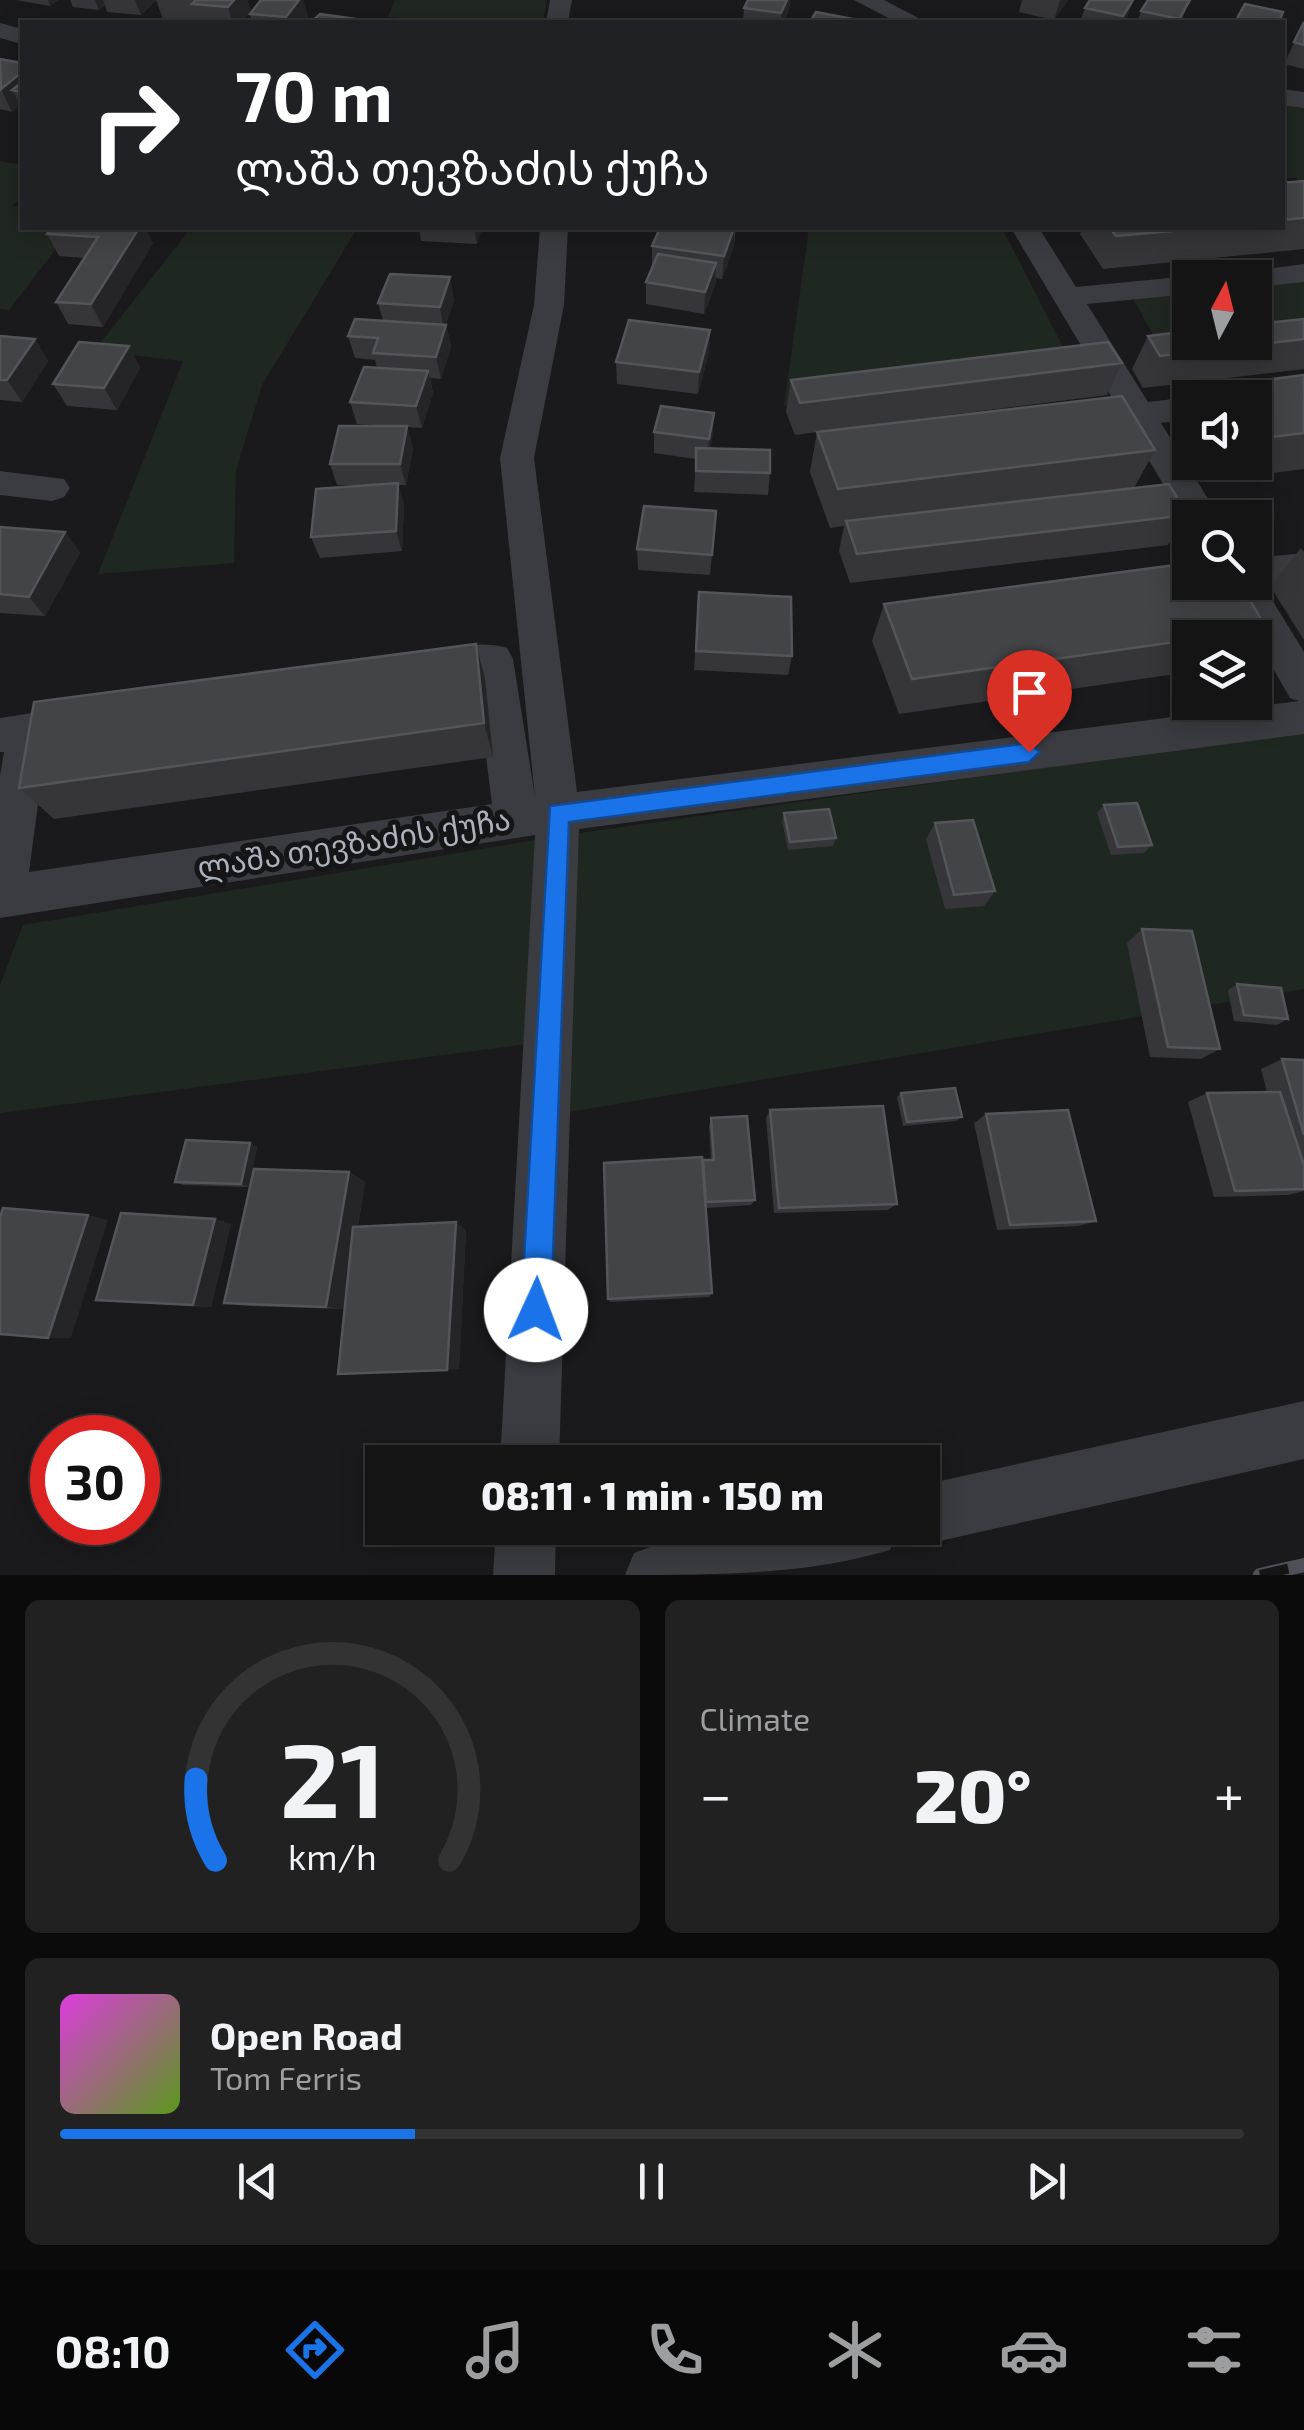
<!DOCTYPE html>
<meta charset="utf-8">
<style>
:root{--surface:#141415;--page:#212122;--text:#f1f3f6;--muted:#9d9ea0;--line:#333334;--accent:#1a73e8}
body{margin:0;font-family:"Exo 2","Noto Sans Georgian",sans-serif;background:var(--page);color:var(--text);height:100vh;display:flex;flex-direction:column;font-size:38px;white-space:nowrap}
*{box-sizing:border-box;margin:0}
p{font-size:32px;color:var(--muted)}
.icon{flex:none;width:55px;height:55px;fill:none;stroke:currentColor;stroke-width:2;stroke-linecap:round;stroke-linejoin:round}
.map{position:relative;height:1575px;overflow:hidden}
.details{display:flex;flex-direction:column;gap:25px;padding:25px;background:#0b0b0c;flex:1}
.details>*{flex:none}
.top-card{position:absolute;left:20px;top:20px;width:1265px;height:210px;border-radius:0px;box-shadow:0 5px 25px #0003,0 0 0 2px var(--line);background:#202124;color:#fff;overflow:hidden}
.needle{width:65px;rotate:7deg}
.tools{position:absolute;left:1172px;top:260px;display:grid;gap:20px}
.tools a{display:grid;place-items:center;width:100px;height:100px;border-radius:0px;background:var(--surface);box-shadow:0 5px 25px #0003,0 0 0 2px var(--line);font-size:50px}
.speed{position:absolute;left:30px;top:1415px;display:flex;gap:20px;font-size:50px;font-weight:700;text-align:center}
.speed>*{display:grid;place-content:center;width:130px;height:130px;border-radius:50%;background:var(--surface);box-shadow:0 5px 25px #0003,0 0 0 2px var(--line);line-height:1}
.speed .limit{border:15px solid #d22;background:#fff;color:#111}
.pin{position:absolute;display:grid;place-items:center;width:85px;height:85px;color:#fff;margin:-102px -42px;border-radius:50% 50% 50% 0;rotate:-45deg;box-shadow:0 0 10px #0007}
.pin .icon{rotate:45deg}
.me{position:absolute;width:110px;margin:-55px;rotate:2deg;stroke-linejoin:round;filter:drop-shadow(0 0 8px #0008)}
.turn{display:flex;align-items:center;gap:35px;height:210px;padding:0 50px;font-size:45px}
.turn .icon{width:130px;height:130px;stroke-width:2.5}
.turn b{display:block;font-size:70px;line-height:85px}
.big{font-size:75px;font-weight:800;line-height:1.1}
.details .card{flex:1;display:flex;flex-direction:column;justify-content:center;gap:15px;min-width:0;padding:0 35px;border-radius:15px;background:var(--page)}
.details .dial{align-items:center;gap:0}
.dial svg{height:260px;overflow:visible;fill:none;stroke:var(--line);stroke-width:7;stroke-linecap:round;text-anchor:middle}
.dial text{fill:var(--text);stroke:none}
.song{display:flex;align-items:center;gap:30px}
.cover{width:120px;height:120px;border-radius:15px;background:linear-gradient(135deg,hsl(300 70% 55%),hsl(90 70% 35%))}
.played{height:10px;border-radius:5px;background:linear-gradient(90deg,var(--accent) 30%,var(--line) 30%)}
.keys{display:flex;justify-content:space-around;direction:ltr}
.heat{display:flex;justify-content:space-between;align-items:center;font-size:55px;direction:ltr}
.details .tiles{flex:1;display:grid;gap:25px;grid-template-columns:1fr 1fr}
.card:last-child{grid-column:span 2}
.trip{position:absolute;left:365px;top:1445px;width:575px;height:100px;border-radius:0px;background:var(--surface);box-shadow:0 5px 25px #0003,0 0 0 2px var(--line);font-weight:800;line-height:100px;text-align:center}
.tab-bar{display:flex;height:160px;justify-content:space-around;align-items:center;background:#080808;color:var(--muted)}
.tab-bar .icon{width:70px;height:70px}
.tab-bar .selected{color:var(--accent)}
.tab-bar b{font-size:45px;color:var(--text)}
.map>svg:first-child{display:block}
.green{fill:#1f2820}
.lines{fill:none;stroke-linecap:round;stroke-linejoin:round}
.minor{fill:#3a3c41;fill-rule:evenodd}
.rail-casing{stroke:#4d5056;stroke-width:14}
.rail{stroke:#151517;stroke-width:10;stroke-dasharray:29;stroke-linecap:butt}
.wall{fill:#36363a}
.shaded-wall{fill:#252528}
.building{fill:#434448;stroke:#53555a;stroke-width:2.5}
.route{fill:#1a73e8;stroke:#114b97;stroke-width:2.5}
.labels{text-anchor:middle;stroke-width:10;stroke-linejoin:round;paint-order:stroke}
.street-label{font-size:30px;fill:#acb2bc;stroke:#151517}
</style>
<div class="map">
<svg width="1304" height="1575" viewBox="0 0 1304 1575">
<rect width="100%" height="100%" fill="#1a1a1c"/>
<path class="green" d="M 395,0 L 547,0 L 543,22 L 444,22 L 388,17 Z
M 1282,97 L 1304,102 L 1304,188 L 1296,178 L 1283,178 Z
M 0,161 L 22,165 L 22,198 L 11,206 L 22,207 L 22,228 L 72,228 L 9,310 L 0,309 Z
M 191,228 L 327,228 L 355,232 L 262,385 L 236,470 L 234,563 L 98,574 L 183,361 L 94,351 Z
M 809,228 L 1002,228 L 1076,372 L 784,406 Z
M 1304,273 L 1304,346 L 1168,362 L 1129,291 L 1190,285 L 1190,342 L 1255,342 L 1255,278 Z
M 1304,731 L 1304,989 L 569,1112 L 579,833 Z
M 541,839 L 528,1044 L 0,1113 L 0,985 L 23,925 Z"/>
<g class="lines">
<path class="minor" d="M 550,0 L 572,0 L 568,22 L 546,22 Z
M 854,0 L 884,0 L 926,22 L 896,22 Z
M 0,23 L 22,29 L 22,44 L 0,38 Z
M 1282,89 L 1304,92 L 1304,108 L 1282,105 Z
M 540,228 L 568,228 L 564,305 L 534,458 L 577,792 L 1299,701 L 1290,698 L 1223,582 L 1255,582 L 1255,558 L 1304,553 L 1304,581 L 1263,585 L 1304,652 L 1304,734 L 579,829 L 559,1462 L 500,1462 L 535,835 L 0,918 L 0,776 L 4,752 L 0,752 L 0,718 L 84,705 L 98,710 L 104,722 L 98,734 L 46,745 L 29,872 L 492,804 L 476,677 L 425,685 L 411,680 L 405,669 L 411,658 C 438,649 480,639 507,648 L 513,659 L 535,797 L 500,458 L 534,305 Z
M 1011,228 L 1039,228 L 1076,287 L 1190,276 L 1197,278 L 1190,278 L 1190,294 L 1087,304 L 1148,402 L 1190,397 L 1192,398 L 1190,419 L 1161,423 L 1220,518 L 1190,518 L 1189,527 L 1129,427 L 1076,433 L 1064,430 L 1059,422 L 1064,414 L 1117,406 Z
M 1304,264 L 1304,282 L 1255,287 L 1255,278 L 1240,278 L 1244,272 Z
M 0,471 L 64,479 L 70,488 L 64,497 L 52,501 L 0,495 Z
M 1304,1401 L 1304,1459 L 922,1545 L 901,1536 L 898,1530 L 890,1550 C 806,1575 714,1575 625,1575 L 634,1553 C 724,1516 827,1528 922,1528 L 922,1485 Z
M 496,1528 L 556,1528 L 555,1575 L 493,1575 Z"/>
<g class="rail-casing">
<path id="rail" d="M 1260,1575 L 1304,1565"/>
</g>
<use href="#rail" class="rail"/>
</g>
<path class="wall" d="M 16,0 L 58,0 L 50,6 Z
M 70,0 L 156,0 L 141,15 L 107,12 L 105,5 L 99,10 L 73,7 Z
M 156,0 L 247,0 L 251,11 L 240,22 L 199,22 L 198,21 L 163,19 Z
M 261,0 L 303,0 L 308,17 L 304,22 L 252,22 L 250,14 Z
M 1022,0 L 1068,0 L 1054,20 L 1019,12 Z
M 1090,0 L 1134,0 L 1125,22 L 1080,22 L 1085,8 Z
M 1190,0 L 1181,22 L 1137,22 L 1141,11 Z
M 790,7 L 784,22 L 743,22 L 744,8 Z
M 1304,22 L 1304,69 L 1284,64 Z
M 0,59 L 22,63 L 22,111 L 20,105 L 12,112 L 0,109 Z
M 1304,181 L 1304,249 L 1103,269 L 1080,234 L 1083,228 L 1282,228 L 1282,183 Z
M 51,228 L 153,243 L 103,327 L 68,324 L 56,302 L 85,258 L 59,256 L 47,234 Z
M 419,228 L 482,228 L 477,244 L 421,241 Z
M 660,228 L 736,228 L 734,246 L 722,279 L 716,278 L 715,286 L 704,314 L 646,304 L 646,282 L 652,268 L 652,246 Z
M 454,300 L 446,324 L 451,347 L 441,379 L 430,378 L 433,393 L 422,428 L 407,427 L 413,448 L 406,485 L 398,485 L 404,504 L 402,551 L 320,558 L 311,537 L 364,485 L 337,485 L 330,464 L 393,426 L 357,424 L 350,402 L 377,368 L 375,360 L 355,358 L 348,336 L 383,320 L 378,303 Z
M 1304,319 L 1304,369 L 1143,388 L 1132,369 L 1148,336 Z
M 710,330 L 709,352 L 698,394 L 617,384 L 616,362 Z
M 0,336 L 35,339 L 48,361 L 22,402 L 0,400 Z
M 129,346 L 140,368 L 117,410 L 67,406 L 53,384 Z
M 1122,363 L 1107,395 L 840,429 L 1155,450 L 1134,488 L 1187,515 L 1168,545 L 850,583 L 839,551 L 844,526 L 830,528 L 810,472 L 817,432 L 795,435 L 786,412 L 791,380 Z
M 1304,375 L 1304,469 L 1210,481 L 1198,462 L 1255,462 L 1255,398 L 1194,398 L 1199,388 Z
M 1190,404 L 1190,450 L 1176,429 Z
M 654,432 L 713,435 L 710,449 L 770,473 L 768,495 L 694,492 L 696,459 L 654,453 Z
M 716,511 L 710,575 L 638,570 L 637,549 Z
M 0,527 L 65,532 L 80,553 L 45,616 L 0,613 Z
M 1301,548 L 1304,552 L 1304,640 L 1270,586 Z
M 699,592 L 792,656 L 788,675 L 694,670 Z
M 884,604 L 1267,629 L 1255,644 L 1255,638 L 1190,638 L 1190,672 L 899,714 L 872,641 Z
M 476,644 L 485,679 L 493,757 L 54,819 L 19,788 Z
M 1104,805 L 1152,845 L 1144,853 L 1111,855 L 1097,813 Z
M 784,813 L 836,838 L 833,846 L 788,850 L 782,821 Z
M 935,823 L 995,891 L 984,906 L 945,909 L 926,839 Z
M 1142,929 L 1220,1049 L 1201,1059 L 1150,1057 L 1127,943 Z
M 1237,984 L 1288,1019 L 1277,1025 L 1234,1021 L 1228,990 Z
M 1282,1059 L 1304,1060 L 1304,1191 L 1288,1195 L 1214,1197 L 1188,1102 L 1207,1093 L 1267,1092 L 1261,1069 Z
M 901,1093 L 962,1117 L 956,1121 L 903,1126 L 897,1097 Z
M 770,1110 L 897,1204 L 888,1210 L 774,1213 L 766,1118 Z
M 986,1114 L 1096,1221 L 1079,1226 L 997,1230 L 974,1123 Z
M 711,1118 L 755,1200 L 751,1205 L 706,1208 L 712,1293 L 709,1297 L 610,1302 L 608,1299 L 703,1160 L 711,1160 L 709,1126 Z
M 250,1143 L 257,1147 L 249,1187 L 184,1185 L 175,1182 Z
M 349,1172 L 365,1182 L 358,1226 L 466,1230 L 459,1369 L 344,1309 L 248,1306 L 224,1303 Z
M 215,1219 L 231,1224 L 211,1307 L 96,1300 Z"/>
<path class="shaded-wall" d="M 48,0 L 58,0 L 50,6 Z
M 95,0 L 103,0 L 105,5 L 99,10 Z
M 135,0 L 156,0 L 141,15 Z
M 234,0 L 247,0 L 251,11 L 240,22 L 232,22 L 228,7 Z
M 299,0 L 303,0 L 308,17 L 304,22 L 287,22 L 286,17 Z
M 787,0 L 791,0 L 790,7 L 784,22 L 781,22 L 781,13 Z
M 1060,0 L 1068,0 L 1054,20 Z
M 1133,0 L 1127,18 L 1125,22 L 1120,22 Z
M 22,72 L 22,92 L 12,90 L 20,105 L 12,112 L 1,89 Z
M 139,228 L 146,228 L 153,243 L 103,327 L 91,304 Z
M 474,228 L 482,228 L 477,244 Z
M 734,228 L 734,246 L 722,279 L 724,256 Z
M 716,263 L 715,286 L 704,314 L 705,292 Z
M 450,277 L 454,300 L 444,330 L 440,307 Z
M 446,325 L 451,347 L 441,379 L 436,357 Z
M 710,330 L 709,352 L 698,394 L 699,372 Z
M 35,339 L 48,361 L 22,402 L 7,380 Z
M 129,346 L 140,368 L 117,410 L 104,388 Z
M 428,371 L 433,393 L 422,428 L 416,406 Z
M 714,413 L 713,435 L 707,460 L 709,439 Z
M 407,426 L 413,448 L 406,485 L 400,464 Z
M 398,483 L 404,504 L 402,551 L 396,531 Z
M 65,532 L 80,553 L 45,616 L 29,597 Z
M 476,644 L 485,679 L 493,757 L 484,723 Z
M 250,1143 L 257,1147 L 249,1187 L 241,1184 Z
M 349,1172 L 365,1182 L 344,1309 L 326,1307 Z
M 88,1215 L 108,1220 L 71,1338 L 48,1338 Z
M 215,1219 L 231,1224 L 211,1307 L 193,1305 Z
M 456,1222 L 466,1230 L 459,1369 L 447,1370 Z"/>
<path class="building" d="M 196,0 L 234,0 L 228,7 L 192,4 Z
M 261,0 L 299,0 L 286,17 L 250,14 Z
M 748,0 L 787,0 L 781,13 L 744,8 Z
M 1090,0 L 1133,0 L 1123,16 L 1085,8 Z
M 1148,0 L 1190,0 L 1179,19 L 1141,11 Z
M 1245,4 L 1283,12 L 1279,22 L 1235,22 Z
M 816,12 L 858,20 L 856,22 L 810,22 Z
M 320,14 L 355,19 L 352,22 L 311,22 Z
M 1304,22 L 1304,45 L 1294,42 Z
M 0,59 L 22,63 L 22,72 L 1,89 Z
M 22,82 L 22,92 L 12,90 Z
M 1304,181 L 1304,218 L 1282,220 L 1282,183 Z
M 51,228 L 139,228 L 91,304 L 56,302 L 98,237 L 47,234 Z
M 660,228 L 734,228 L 724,256 L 652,246 Z
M 1110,228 L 1206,228 L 1116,236 Z
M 658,254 L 716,263 L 705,292 L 646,282 Z
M 390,274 L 450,277 L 440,307 L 378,303 Z
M 355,319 L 446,325 L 436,357 L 373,353 L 378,338 L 348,336 Z
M 1304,319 L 1304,339 L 1160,356 L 1148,336 L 1190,331 L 1190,342 L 1255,342 L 1255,324 Z
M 629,320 L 710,330 L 699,372 L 616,362 Z
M 0,336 L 35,339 L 7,380 L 0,380 Z
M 79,342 L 129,346 L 104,388 L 53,384 Z
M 1108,342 L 1122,363 L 800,403 L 791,380 Z
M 364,367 L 428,371 L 416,406 L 350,402 Z
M 1304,375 L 1304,433 L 1255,439 L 1255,398 L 1206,398 L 1199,388 Z
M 1122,396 L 1155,450 L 838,489 L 817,432 Z
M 661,406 L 714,413 L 709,439 L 654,432 Z
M 339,426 L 407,426 L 400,464 L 330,464 Z
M 696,448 L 770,450 L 770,473 L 696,471 Z
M 398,483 L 396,531 L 311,537 L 316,489 Z
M 1169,484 L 1187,515 L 857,554 L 846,521 Z
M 644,506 L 716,511 L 712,555 L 637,549 Z
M 0,527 L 65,532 L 29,597 L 0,594 Z
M 1190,563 L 1190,582 L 1239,582 L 1267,629 L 1209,638 L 1190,638 L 1190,640 L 912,679 L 884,604 Z
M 699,592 L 791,597 L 792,656 L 696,651 Z
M 476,644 L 484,723 L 19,788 L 34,702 Z
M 1137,803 L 1152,845 L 1118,847 L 1104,805 Z
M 829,809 L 836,838 L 790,842 L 784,813 Z
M 973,820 L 995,891 L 954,895 L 935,823 Z
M 1142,929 L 1192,931 L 1220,1049 L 1168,1047 Z
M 1237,984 L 1281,988 L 1288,1019 L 1244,1015 Z
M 1282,1059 L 1304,1060 L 1304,1135 Z
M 955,1088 L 962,1117 L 907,1122 L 901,1093 Z
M 1280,1092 L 1304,1165 L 1304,1189 L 1235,1191 L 1207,1093 Z
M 883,1106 L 897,1204 L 779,1208 L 770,1110 Z
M 1068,1110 L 1096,1221 L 1010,1225 L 986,1114 Z
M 747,1116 L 755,1200 L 706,1202 L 703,1160 L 714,1160 L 711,1118 Z
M 186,1140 L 250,1143 L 241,1184 L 175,1182 Z
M 702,1157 L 712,1293 L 608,1299 L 604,1163 Z
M 254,1169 L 349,1172 L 326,1307 L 224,1303 Z
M 3,1208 L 88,1215 L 48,1338 L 0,1334 L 0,1217 Z
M 121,1213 L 215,1219 L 193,1305 L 96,1300 Z
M 456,1222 L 447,1370 L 338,1374 L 353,1227 Z"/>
<path class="route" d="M 1029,743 L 1040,752 L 1029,762 L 569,822 L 551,1310 L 547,1320 L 536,1325 L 526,1320 L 521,1310 L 550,806 Z"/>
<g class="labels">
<g class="street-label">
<text transform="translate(354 844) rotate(-9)" y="10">ლაშა თევზაძის ქუჩა</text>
</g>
</g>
</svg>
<div class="tools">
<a><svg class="needle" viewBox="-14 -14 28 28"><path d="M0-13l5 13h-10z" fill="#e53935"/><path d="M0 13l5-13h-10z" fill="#9d9ea0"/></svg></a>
<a><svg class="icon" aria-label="sound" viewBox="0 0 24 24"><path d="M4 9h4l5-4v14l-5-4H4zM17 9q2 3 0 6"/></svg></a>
<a><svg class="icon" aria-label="search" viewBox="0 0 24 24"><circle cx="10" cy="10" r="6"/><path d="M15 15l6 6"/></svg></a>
<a><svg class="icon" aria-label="layers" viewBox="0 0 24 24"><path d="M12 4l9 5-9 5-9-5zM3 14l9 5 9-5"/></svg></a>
</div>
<div class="speed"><div class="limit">30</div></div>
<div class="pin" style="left:1029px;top:752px;background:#d93025"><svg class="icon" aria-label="arrive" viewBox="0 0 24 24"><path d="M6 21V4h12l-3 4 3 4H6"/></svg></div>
<svg class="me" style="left:536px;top:1310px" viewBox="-20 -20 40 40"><circle r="19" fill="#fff"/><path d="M0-13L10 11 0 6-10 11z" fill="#1a73e8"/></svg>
<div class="trip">08:11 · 1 min · 150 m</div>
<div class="top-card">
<div class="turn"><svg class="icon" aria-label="right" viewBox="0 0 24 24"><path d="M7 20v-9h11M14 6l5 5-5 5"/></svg><div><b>70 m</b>ლაშა თევზაძის ქუჩა</div></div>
</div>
</div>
<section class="details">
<div class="tiles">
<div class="card dial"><svg viewBox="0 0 100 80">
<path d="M14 69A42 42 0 1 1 86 69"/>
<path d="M14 69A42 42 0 0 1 8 44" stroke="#1a73e8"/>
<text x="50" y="56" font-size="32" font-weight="700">21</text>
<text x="50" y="72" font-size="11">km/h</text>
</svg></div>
<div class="card"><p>Climate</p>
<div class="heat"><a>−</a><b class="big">20°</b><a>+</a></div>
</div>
<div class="card">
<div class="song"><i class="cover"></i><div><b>Open Road</b><p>Tom Ferris</p></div></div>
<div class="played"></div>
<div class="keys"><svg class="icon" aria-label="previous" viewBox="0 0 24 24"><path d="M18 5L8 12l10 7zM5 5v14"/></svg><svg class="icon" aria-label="pause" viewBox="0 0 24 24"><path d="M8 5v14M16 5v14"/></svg><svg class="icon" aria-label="next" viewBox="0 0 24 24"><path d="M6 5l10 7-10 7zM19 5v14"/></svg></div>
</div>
</div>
</section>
<nav class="tab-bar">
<b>08:10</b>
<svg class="icon selected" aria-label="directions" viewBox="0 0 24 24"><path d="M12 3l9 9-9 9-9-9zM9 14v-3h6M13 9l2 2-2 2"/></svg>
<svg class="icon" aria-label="music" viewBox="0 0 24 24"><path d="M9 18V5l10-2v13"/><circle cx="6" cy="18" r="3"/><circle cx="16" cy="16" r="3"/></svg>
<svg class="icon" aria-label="phone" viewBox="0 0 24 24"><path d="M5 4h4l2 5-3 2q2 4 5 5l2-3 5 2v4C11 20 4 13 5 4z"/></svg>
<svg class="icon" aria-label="climate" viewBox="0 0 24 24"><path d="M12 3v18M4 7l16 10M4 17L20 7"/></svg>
<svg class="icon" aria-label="car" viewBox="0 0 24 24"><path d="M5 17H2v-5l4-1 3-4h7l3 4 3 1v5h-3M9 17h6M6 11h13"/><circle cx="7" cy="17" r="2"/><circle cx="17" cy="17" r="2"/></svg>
<svg class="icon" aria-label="filters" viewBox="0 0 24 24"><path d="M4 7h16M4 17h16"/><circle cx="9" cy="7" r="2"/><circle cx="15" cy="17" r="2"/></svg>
</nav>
